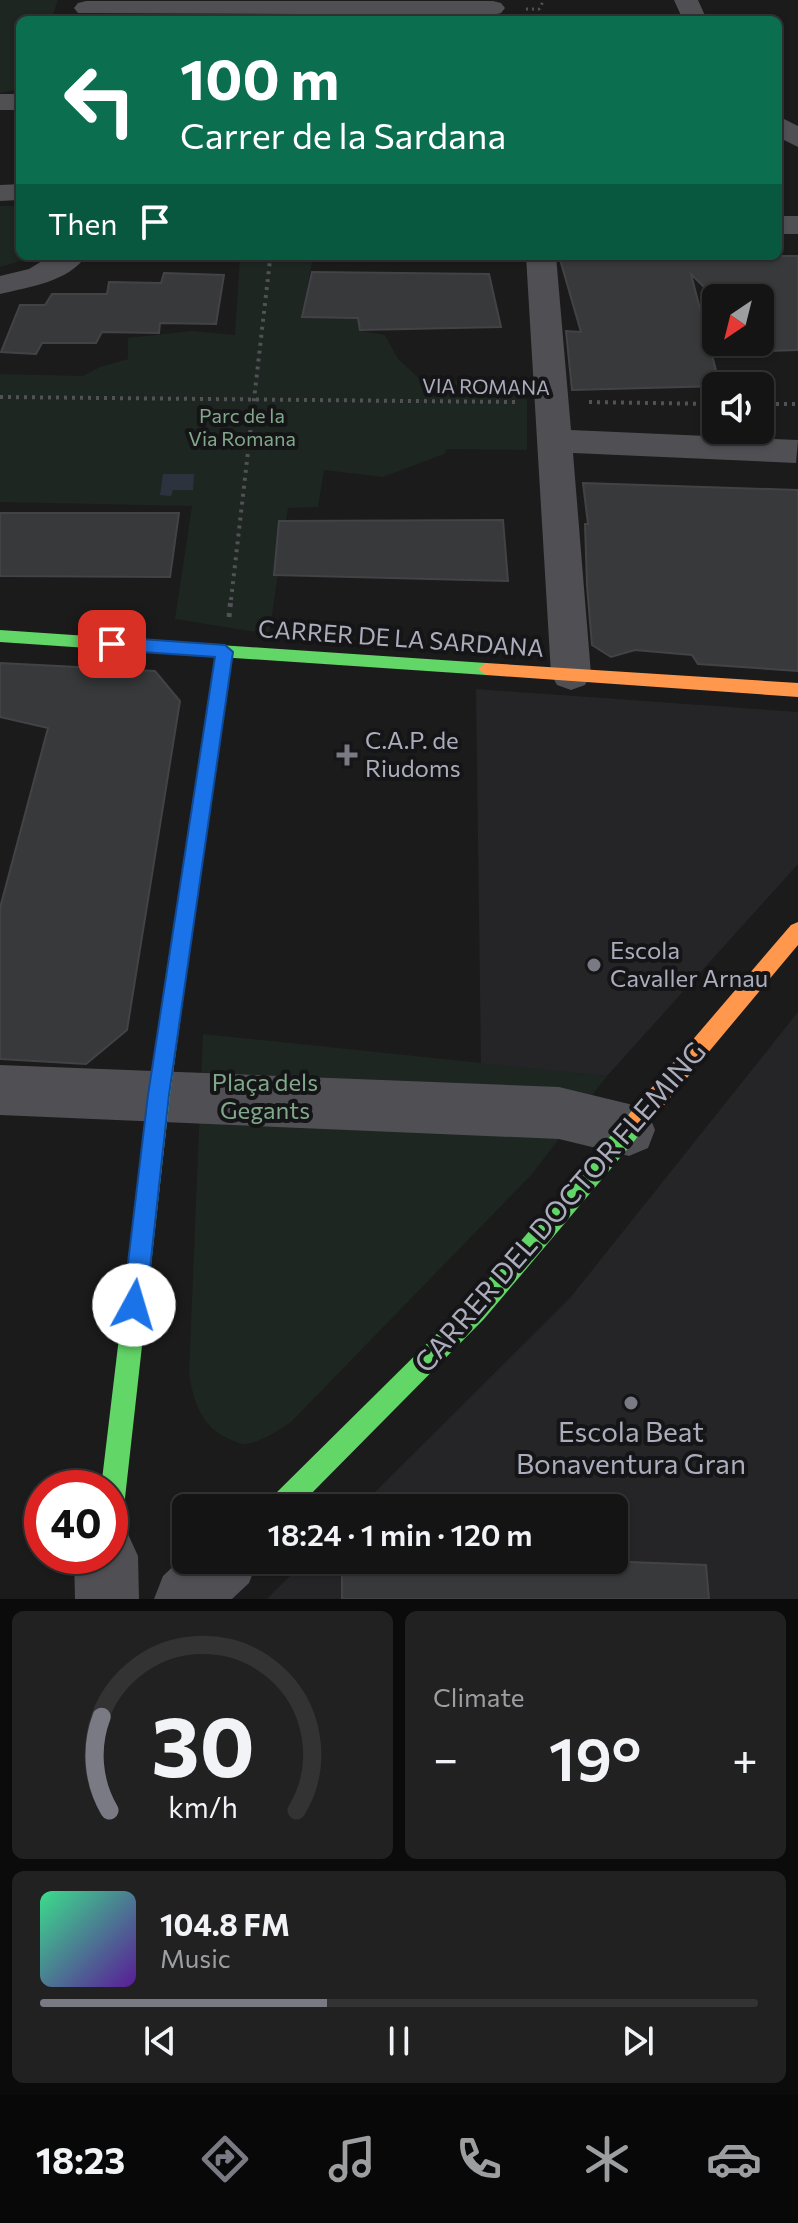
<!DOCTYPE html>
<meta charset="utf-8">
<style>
:root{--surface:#141414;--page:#212122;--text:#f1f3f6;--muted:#9d9ea0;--line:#333334;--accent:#797a84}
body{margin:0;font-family:Commissioner,sans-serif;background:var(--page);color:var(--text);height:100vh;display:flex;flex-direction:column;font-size:30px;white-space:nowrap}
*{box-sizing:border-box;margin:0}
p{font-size:26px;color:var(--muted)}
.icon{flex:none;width:44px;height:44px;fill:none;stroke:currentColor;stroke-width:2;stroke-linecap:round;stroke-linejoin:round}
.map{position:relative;height:1599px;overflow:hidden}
.drawer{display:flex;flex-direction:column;gap:12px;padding:12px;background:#0b0b0b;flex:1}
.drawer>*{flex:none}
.top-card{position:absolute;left:16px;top:16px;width:766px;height:244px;border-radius:12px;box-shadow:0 2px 6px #0004,0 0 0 2px var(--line);background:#0b6e4f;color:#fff;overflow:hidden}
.needle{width:52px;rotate:215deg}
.fabs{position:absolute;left:702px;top:284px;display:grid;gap:16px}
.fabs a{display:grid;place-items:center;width:72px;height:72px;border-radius:12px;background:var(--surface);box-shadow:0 2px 6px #0004,0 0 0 2px var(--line);font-size:40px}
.speed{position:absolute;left:24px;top:1470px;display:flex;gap:16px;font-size:40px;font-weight:700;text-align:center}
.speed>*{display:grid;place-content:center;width:104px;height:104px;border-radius:50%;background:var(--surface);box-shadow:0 2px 6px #0004,0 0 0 2px var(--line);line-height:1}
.speed .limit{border:12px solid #d22;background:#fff;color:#111}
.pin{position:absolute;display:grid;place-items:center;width:68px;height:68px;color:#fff;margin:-34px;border-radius:16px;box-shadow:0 4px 12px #0006}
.me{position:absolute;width:88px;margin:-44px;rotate:6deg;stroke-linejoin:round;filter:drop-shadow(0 0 6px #0008)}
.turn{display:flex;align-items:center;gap:28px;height:168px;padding:0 32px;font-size:36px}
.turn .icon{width:104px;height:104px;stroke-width:2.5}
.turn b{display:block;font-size:56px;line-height:68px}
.then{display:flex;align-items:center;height:76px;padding:0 32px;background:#0003;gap:16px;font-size:30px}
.big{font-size:60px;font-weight:600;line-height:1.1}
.drawer .card{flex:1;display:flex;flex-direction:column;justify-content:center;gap:12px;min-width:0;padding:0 28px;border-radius:12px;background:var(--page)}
.drawer .dial{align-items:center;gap:0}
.dial svg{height:208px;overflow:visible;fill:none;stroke:var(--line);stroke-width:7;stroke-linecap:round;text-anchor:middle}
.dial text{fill:var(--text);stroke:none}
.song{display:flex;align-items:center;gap:24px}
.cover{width:96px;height:96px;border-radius:12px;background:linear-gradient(135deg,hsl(150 70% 55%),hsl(270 70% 35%))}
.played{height:8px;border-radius:4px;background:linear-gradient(90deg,var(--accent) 40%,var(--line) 40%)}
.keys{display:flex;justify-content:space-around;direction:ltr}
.heat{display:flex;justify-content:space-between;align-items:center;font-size:44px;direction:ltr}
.drawer .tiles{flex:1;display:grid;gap:12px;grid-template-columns:1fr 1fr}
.card:last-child{grid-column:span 2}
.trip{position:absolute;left:172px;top:1494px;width:456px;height:80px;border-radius:12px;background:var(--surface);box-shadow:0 2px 6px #0004,0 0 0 2px var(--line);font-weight:600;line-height:80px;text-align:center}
.tabs{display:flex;height:128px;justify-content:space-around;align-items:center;background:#080808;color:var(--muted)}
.tabs .icon{width:56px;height:56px}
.tabs .on{color:var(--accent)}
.tabs b{font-size:36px;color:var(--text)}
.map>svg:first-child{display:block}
.built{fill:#252528}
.green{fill:#1e2621}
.water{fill:#2c333e}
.building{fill:#38393b;stroke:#434347;stroke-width:2}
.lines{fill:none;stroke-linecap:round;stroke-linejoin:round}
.path-far2{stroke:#515156;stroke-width:3;stroke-dasharray:2 4;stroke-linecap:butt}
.path-far1{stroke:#515156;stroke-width:4;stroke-dasharray:3 5;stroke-linecap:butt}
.path{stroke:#515156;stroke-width:5;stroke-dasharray:4 6;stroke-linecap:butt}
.street{fill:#4f4f54;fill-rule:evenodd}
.fast{fill:#63d668;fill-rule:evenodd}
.slow{fill:#ff974d;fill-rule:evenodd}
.route{fill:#1a73e8;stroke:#114b97;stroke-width:2}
.poi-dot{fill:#797a84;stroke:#151517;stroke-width:3}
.labels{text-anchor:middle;stroke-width:8;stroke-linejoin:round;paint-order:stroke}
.far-street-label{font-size:20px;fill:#abadbc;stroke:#151517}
.far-park-label{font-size:20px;fill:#81a88b;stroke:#151517}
.street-label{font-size:24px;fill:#abadbc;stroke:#151517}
.poi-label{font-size:24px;fill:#abadbc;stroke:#151517;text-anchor:start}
.park-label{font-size:24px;fill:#81a88b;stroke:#151517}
.near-street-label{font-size:28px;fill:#abadbc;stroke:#151517}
.near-poi-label{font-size:28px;fill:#abadbc;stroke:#151517}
</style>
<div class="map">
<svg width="798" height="1599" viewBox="0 0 798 1599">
<rect width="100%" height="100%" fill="#1b1b1b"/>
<path class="built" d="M 476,689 L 798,712 L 798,864 L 607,1076 L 481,1065 Z
M 798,1012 L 798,1599 L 267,1599 L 306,1560 L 614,1560 L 614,1508 L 359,1508 L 570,1298 Z"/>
<path class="green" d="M 0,0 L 58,0 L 51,20 L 20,20 L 20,89 L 0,93 Z
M 0,206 L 20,206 L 20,256 L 37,256 L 0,267 Z
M 240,256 L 313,256 L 302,317 L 358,318 L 362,331 L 385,335 L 398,359 L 421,380 L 527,382 L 527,450 L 447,449 L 444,454 L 383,477 L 324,470 L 318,507 L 288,508 L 269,634 L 175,619 L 192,506 L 0,502 L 0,374 L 83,376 L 100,367 L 128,359 L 128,338 L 191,331 L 235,335 Z
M 203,1034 L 607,1076 L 532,1174 L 291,1422 C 277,1431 263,1441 246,1444 C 240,1445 235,1441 229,1439 C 201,1427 193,1400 189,1373 Z"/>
<path class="water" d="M 163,474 L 194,474 L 193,490 L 173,490 L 171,496 L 160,495 Z"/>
<path class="building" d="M 559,256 L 798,256 L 798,350 L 767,351 L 759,342 L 760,298 L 716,299 L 691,274 L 720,386 L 572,390 L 566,331 L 581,332 Z
M 312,272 L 489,274 L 501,327 L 360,330 L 358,318 L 302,317 Z
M 164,273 L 224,275 L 216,324 L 160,323 L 159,333 L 102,332 L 96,343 L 42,343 L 36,354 L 1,352 L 20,305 L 45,305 L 52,294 L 107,294 L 109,282 L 161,283 Z
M 583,483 L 798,490 L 798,671 L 698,664 L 692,655 L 635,650 L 611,657 L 592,645 L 587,585 L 585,524 L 588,524 Z
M 0,513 L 179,513 L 170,577 L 0,576 Z
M 503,520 L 508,581 L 274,575 L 279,521 Z
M 0,663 L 155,671 L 180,701 L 127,1030 L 86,1064 L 0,1059 L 0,908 L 48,728 L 0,717 Z
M 342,1560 L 577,1560 L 706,1565 L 709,1599 L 342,1599 Z"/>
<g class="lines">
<path class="path-far2" d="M 526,9 L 539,9 L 544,0
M 270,262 L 271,256"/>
<path class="path-far1" d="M 0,397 L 515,402
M 589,402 L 716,404
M 760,404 L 798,404
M 231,600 L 270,260"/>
<path class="path" d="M 229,617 L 231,598"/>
<path class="street" d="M 674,0 L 698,0 L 707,20 L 683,20 Z
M 86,1 L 493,1 L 501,3 L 505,8 L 501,13 L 493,15 L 78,13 L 74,8 L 78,3 Z
M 0,94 L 20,94 L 20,110 L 0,110 Z
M 778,116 L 798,126 L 798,147 L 778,137 Z
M 20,184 L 20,200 L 0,201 L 0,185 Z
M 778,216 L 798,216 L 798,234 L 778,234 Z
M 50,256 L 86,256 C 68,282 29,287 0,294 L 0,276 L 29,269 Z
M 526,256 L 556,256 L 571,430 L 798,440 L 796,463 L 573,453 L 591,674 L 585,685 L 571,690 L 557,685 L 551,674 Z
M 0,1065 L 559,1087 L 629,1104 L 648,1112 L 655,1130 L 648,1148 L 629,1156 L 559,1139 L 0,1115 Z
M 110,1526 L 128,1534 L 138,1556 L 139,1599 L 75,1599 L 74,1556 L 110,1556 Z
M 186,1554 L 186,1560 L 258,1560 L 249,1583 L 232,1599 L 154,1599 L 163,1576 Z"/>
<path class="fast" d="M 0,630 L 486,663 L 494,669 L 486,675 L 0,642 Z
M 174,984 L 181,986 L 184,993 L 170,1095 L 123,1516 L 119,1525 L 110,1529 L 110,1488 L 101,1488 L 148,1095 L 164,993 L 167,986 Z
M 638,1109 L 646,1113 L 649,1120 L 646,1127 L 484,1319 L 297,1508 L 266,1508 L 270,1499 L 468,1303 L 630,1113 Z"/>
<path class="slow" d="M 225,646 L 233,652 L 184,993 L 181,1000 L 174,1002 L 167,1000 L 164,993 L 217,652 Z
M 486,663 L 798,683 L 798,697 L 486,675 L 478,669 Z
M 798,922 L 798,945 L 646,1127 L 638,1131 L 630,1127 L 627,1120 L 630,1113 L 791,925 Z"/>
</g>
<path class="route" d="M 112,637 L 225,645 L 233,652 L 169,1095 L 146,1305 L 143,1314 L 134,1317 L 126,1314 L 123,1305 L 148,1095 L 215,657 L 112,650 L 104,644 Z"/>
<g class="poi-dot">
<path d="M343 743h8v8h8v8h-8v8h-8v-8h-8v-8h8z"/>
<circle cx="594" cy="965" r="8"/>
<circle cx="631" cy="1403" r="8"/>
</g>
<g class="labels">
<g class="far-street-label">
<text transform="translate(486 387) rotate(1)" y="7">VIA ROMANA</text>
</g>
<g class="far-park-label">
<text x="242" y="423">Parc de la<tspan x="242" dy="23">Via Romana</tspan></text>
</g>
<g class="street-label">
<text transform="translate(401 639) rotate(4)" y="8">CARRER DE LA SARDANA</text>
</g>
<g class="poi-label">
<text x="365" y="749">C.A.P. de<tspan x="365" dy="28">Riudoms</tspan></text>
<text x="610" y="959">Escola<tspan x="610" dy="28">Cavaller Arnau</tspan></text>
</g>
<g class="park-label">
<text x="265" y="1091">Plaça dels<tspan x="265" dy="28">Gegants</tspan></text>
</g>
<g class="near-street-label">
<text transform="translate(560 1207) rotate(-49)" y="10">CARRER DEL DOCTOR FLEMING</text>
</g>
<g class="near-poi-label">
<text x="631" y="1442">Escola Beat<tspan x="631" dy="32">Bonaventura Gran</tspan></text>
</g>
</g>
</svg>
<div class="fabs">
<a><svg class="needle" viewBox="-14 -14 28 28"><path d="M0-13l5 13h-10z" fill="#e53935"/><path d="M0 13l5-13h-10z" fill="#9d9ea0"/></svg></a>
<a><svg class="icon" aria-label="sound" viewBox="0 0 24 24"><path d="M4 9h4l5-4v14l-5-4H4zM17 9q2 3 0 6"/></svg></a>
</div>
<div class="speed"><div class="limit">40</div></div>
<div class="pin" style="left:112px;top:644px;background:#d93025"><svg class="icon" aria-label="arrive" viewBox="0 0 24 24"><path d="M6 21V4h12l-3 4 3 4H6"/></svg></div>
<svg class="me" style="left:134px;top:1305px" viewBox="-20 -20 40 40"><circle r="19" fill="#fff"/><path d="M0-13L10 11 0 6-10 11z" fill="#1a73e8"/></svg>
<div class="trip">18:24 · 1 min · 120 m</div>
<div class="top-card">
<div class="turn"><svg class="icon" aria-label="left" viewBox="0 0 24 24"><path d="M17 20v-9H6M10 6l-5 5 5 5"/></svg><div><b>100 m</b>Carrer de la Sardana</div></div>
<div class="then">Then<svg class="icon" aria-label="arrive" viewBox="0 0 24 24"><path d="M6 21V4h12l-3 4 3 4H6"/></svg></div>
</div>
</div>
<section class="drawer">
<div class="tiles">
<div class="card dial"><svg viewBox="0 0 100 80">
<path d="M14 69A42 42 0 1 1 86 69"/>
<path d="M14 69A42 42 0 0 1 11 33" stroke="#797a84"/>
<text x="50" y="56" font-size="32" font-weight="700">30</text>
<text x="50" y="72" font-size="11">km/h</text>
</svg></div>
<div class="card"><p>Climate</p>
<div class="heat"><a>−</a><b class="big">19°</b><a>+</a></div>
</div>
<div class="card">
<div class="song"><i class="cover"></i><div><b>104.8 FM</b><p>Music</p></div></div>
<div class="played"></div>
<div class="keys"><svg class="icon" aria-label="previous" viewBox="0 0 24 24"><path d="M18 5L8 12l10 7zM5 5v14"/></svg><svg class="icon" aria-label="pause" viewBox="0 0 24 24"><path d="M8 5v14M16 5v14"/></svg><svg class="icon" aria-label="next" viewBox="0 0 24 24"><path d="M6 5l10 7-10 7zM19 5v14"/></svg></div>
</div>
</div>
</section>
<nav class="tabs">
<b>18:23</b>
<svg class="icon on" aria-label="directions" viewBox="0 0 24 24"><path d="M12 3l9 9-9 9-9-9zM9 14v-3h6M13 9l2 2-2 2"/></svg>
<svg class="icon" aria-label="music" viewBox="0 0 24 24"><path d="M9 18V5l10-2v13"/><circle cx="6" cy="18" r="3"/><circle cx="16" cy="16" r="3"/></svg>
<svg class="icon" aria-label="phone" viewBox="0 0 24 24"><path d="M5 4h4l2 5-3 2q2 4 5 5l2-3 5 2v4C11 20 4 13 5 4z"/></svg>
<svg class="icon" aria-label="climate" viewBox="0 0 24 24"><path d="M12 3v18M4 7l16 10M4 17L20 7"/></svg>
<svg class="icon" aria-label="car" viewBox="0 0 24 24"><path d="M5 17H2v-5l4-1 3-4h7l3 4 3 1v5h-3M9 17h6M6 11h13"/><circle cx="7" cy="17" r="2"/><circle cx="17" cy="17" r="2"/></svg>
</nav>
